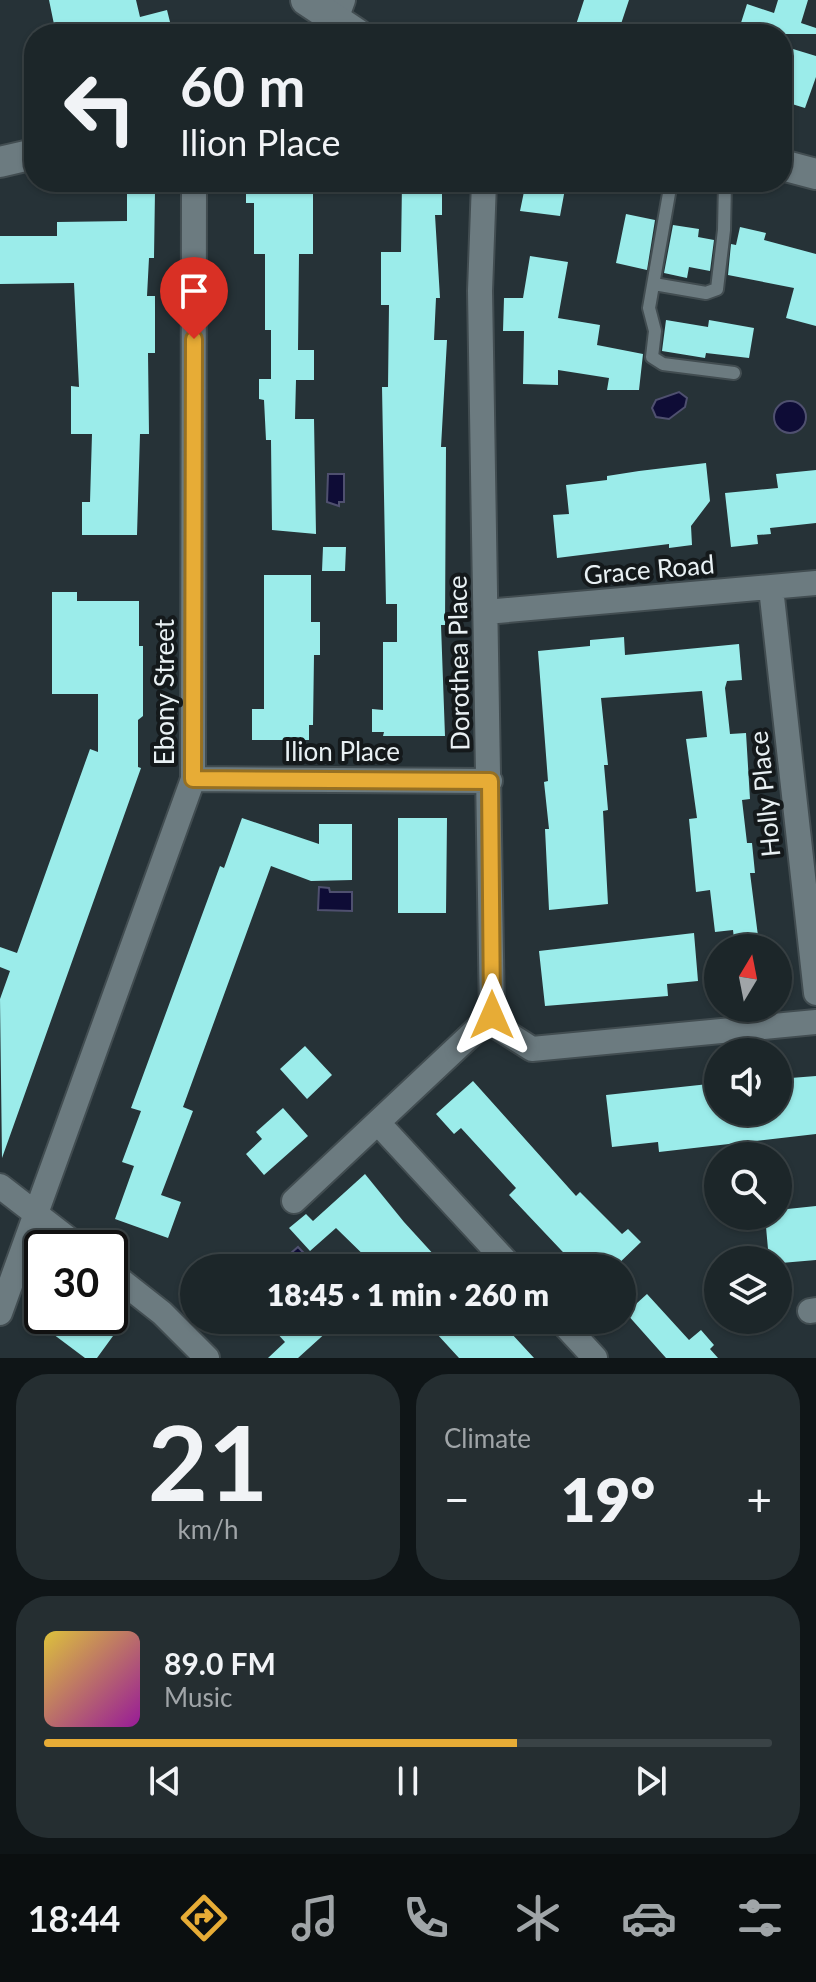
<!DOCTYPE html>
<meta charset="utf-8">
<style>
:root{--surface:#1c2629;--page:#252e31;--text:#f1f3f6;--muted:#a0a5a8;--line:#3a4346;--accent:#e7ac36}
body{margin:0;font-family:Lato,sans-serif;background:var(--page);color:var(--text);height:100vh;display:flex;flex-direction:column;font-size:30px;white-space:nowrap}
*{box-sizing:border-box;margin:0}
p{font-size:26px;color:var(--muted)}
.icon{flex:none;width:44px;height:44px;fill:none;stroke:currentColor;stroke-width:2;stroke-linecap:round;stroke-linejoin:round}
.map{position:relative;height:1358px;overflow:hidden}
.panel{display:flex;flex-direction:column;gap:16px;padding:16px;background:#0f1517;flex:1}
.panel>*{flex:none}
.guide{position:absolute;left:24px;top:24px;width:768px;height:168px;border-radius:32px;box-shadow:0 2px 6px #0004,0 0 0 2px var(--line);background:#1c2629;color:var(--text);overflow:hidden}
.needle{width:52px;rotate:10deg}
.buttons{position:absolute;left:704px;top:934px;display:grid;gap:16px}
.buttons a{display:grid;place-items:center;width:88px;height:88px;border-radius:50%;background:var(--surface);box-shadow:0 2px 6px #0004,0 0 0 2px var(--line);font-size:40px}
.speed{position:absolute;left:24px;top:1230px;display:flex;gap:16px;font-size:40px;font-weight:700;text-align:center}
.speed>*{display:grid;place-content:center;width:104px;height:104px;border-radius:50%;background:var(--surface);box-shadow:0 2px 6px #0004,0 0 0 2px var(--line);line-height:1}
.speed .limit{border:4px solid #111;border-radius:12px;background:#fff;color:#111}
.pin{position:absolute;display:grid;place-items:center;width:68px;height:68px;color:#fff;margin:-82px -34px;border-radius:50% 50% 50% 0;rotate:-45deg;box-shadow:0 0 8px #0007}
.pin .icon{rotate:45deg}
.me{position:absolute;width:88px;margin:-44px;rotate:0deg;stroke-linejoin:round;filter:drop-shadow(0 0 6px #0008)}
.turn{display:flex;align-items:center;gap:28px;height:168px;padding:0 24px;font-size:36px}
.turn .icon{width:104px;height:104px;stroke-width:2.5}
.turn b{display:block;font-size:56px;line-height:68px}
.big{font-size:60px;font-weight:800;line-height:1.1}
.panel .widget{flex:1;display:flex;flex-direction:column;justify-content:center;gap:12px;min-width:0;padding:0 28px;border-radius:32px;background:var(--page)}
.panel .dial{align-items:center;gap:0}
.dial b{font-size:104px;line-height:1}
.song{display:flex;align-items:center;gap:24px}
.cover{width:96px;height:96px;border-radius:12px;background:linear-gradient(135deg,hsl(50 70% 55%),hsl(300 70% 35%))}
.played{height:8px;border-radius:4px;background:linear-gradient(90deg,var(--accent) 65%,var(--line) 65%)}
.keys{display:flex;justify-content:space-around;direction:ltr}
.heat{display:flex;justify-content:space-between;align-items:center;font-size:44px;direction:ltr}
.panel .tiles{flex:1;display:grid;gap:16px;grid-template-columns:1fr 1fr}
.widget:last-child{grid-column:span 2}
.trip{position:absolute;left:180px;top:1254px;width:456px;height:80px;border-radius:40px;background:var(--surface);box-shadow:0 2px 6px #0004,0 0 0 2px var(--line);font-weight:800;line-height:80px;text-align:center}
.dock{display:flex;height:128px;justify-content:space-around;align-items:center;background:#0b0f10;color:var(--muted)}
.dock .icon{width:56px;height:56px}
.dock .on{color:var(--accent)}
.dock b{font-size:36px;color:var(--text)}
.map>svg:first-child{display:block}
.water{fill:#0e0c36;stroke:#4f506f;stroke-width:2}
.building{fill:#9becea}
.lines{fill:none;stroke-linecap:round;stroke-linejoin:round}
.service-casing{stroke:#424d51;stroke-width:16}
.minor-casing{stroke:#424d51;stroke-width:28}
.tertiary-casing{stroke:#424d51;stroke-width:34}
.service{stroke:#6c7b80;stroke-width:12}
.minor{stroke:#6c7b80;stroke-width:24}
.tertiary{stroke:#6c7b80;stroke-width:30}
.route-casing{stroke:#967023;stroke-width:20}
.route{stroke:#e7ac36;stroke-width:14}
.labels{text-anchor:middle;stroke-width:8;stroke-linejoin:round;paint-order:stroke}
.street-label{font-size:26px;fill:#e8f0f3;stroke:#14191b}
</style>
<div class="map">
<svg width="816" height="1358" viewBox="0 0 816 1358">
<rect width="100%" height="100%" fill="#263237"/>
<path class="water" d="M 679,392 L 687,398 L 685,407 L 669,419 L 656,417 L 652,408 L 656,400 Z
M774 417a16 16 0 1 1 32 0a16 16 0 1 1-32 0Z
M 328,474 L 344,474 L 344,502 L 339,502 L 339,506 L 327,502 Z
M 319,887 L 329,888 L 330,892 L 352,892 L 352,911 L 318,910 Z
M 298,1247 L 318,1268 L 293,1268 L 284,1259 Z"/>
<path class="building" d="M 49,0 L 136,0 L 140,17 L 167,10 L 173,34 L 56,34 Z
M 584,0 L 629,0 L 619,30 L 614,34 L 573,34 Z
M 778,0 L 808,0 L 801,23 L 816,28 L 816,34 L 754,34 L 739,29 L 747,4 L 774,13 Z
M 793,49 L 816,56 L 816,77 L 805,108 L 782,101 L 782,87 Z
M 246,182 L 313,182 L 313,254 L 299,254 L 298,350 L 314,350 L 314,380 L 296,380 L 295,419 L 314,419 L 316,534 L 272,530 L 271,440 L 266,440 L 264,400 L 259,399 L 259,379 L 271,379 L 271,330 L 265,330 L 265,254 L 254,254 L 254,203 L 246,203 Z
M 402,182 L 442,182 L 442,215 L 435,215 L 440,298 L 436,298 L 434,340 L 447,340 L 441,447 L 446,447 L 445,625 L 441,625 L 445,736 L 383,736 L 384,732 L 372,732 L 372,709 L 383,710 L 383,642 L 397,642 L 397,604 L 386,604 L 382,387 L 388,387 L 389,305 L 381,305 L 381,252 L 401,252 Z
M 526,182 L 557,182 L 558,188 L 565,189 L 560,216 L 520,211 Z
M 127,191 L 155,191 L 154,258 L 149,258 L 147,296 L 155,296 L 155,353 L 148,353 L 149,434 L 140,434 L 137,535 L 82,535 L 82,502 L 90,502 L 92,434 L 71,434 L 71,386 L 79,387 L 74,283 L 0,284 L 0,236 L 57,236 L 57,222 L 127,221 Z
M 626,214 L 655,220 L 647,270 L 616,263 Z
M 673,225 L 699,229 L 698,237 L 714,240 L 710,271 L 689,267 L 687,278 L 664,273 Z
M 740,227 L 766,233 L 764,240 L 816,254 L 816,326 L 786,318 L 794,288 L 728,275 L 731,244 L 736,245 Z
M 530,256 L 568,262 L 558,318 L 600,325 L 597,345 L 643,354 L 639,390 L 607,390 L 609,378 L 558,370 L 558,385 L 523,384 L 524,331 L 503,331 L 504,298 L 523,298 Z
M 666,320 L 708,327 L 709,320 L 754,328 L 749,358 L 706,353 L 705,358 L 662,351 Z
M 706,463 L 710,501 L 691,526 L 692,545 L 669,548 L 669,544 L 557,558 L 553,515 L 569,514 L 566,485 L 607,480 L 607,476 L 639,471 Z
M 816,470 L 816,523 L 770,528 L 771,534 L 757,535 L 758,544 L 731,547 L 725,493 L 778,488 L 776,474 Z
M 323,547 L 346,547 L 345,571 L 322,571 Z
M 264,575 L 311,575 L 311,622 L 320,622 L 320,655 L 314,655 L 313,725 L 309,725 L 309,740 L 252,740 L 252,709 L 264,709 Z
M 52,592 L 77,592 L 77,601 L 139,601 L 139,646 L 143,646 L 143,716 L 138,720 L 138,767 L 141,768 L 2,1158 L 0,999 L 10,971 L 0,967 L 0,947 L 17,953 L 90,749 L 98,752 L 98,694 L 52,694 Z
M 624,637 L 625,655 L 739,644 L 742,680 L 727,681 L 725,688 L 730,734 L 746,733 L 750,799 L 742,800 L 747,843 L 752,843 L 755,873 L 750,873 L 758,936 L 734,939 L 733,930 L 715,932 L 710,890 L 696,892 L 689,819 L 697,818 L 686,739 L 707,737 L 702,691 L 601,698 L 608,765 L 604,765 L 608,810 L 603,811 L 608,904 L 549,910 L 545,829 L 549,829 L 544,782 L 548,781 L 538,651 L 590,646 L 590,640 Z
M 242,818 L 319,844 L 319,824 L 352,824 L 352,880 L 311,881 L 271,866 L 183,1107 L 193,1111 L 161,1195 L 181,1202 L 168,1238 L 115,1219 L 134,1166 L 122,1162 L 141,1111 L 131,1108 L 220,866 L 224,868 Z
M 398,818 L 447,818 L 446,913 L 398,913 Z
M 694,933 L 698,981 L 667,984 L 668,996 L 545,1006 L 539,951 Z
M 305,1046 L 332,1075 L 307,1099 L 280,1069 Z
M 816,1076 L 816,1134 L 659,1152 L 658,1142 L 612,1147 L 606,1095 L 718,1083 L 718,1112 L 778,1112 L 778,1079 Z
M 473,1081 L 576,1196 L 580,1192 L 622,1234 L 628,1229 L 641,1242 L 614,1268 L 578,1268 L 509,1195 L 516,1188 L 461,1128 L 454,1134 L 436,1114 Z
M 283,1108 L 308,1136 L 264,1175 L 246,1154 L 262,1139 L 256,1132 Z
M 365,1174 L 404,1222 L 446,1268 L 377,1268 L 336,1228 L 310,1251 L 289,1228 L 306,1214 L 313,1221 Z
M 816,1206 L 816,1260 L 781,1263 L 781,1260 L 769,1260 L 765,1216 L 778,1216 L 778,1210 Z
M 647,1294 L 689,1340 L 701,1330 L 714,1345 L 710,1349 L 718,1358 L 666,1358 L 626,1313 Z
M 61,1316 L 86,1316 L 113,1336 L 97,1358 L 85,1358 L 49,1331 Z
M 265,1320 L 340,1320 L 298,1358 L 268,1358 L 285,1342 Z
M 432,1320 L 499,1320 L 534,1358 L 459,1358 L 437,1334 L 442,1329 Z"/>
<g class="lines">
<g class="service-casing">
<path id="service" d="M 671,182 L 649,308 L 655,331 L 652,357 L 663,364 L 734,373
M 654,284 L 706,293 L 717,289 L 724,230 L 725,182"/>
</g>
<g class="minor-casing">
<path id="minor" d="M 336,19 L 343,0
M 771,588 L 816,993
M 486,612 L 816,583
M 193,779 L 490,781
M 492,1015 L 499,1028 L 532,1049 L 816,1022
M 379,1124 L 512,1268
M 0,1186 L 80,1248
M 294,1201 L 492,1015 L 480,291 L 484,182
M 110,1272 L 162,1313 L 207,1358
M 810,1311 L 816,1310
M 0,1313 L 193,779 L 194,182
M 560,1320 L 595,1358"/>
</g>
<g class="tertiary-casing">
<path id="tertiary" d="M 306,0 L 357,34
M 0,162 L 34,154
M 782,165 L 816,174"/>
</g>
<use href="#service" class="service"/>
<use href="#minor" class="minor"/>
<use href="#tertiary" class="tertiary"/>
</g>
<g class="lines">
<g class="route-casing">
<path id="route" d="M 194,339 L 193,779 L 490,781 L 492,1015"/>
</g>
<use href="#route" class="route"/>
</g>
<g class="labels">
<g class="street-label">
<text transform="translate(649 570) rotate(-5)" y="9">Grace Road</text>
<text transform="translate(459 663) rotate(-91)" y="9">Dorothea Place</text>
<text transform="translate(165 692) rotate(-90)" y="9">Ebony Street</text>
<text x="342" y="761">Ilion Place</text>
<text transform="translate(765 794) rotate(-96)" y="9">Holly Place</text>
</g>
</g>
</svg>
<div class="buttons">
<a><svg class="needle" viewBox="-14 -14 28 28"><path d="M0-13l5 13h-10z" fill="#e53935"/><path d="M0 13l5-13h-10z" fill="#a0a5a8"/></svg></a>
<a><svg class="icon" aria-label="sound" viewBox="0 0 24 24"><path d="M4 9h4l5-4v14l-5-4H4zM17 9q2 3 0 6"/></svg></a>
<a><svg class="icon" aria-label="search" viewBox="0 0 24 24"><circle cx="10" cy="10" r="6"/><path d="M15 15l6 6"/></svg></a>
<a><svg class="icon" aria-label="layers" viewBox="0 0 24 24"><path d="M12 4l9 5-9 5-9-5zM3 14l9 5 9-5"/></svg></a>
</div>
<div class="speed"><div class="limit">30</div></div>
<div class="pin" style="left:194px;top:339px;background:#d93025"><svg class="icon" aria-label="arrive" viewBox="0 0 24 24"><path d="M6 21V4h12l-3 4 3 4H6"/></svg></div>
<svg class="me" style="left:492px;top:1015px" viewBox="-20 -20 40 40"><path d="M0-17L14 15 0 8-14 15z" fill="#e7ac36" stroke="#fff" stroke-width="4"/></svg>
<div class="trip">18:45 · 1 min · 260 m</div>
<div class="guide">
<div class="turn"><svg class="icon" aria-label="left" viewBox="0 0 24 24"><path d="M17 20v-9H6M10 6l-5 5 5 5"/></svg><div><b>60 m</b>Ilion Place</div></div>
</div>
</div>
<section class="panel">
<div class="tiles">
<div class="widget dial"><b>21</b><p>km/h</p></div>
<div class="widget"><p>Climate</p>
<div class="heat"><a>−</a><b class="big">19°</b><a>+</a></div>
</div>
<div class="widget">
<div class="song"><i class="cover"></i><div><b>89.0 FM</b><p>Music</p></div></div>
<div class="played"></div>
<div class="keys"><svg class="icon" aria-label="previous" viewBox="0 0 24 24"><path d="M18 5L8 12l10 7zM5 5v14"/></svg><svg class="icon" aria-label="pause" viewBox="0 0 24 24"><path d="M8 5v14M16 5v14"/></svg><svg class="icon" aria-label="next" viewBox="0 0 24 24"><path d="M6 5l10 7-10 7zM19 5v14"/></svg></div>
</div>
</div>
</section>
<nav class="dock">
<b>18:44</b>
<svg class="icon on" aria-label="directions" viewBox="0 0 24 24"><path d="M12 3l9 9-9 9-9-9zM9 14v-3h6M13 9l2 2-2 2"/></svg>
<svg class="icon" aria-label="music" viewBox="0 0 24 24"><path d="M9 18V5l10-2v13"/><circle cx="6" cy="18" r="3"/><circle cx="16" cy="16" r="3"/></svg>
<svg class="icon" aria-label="phone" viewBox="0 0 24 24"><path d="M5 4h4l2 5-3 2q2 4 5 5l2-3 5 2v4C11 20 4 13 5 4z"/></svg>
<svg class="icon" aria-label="climate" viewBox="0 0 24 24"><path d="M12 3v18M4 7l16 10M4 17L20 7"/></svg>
<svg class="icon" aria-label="car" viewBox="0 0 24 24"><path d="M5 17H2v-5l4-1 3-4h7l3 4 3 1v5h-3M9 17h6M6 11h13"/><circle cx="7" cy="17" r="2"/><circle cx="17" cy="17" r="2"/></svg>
<svg class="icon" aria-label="filters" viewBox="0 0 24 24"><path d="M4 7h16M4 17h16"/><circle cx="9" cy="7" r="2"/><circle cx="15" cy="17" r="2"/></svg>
</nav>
